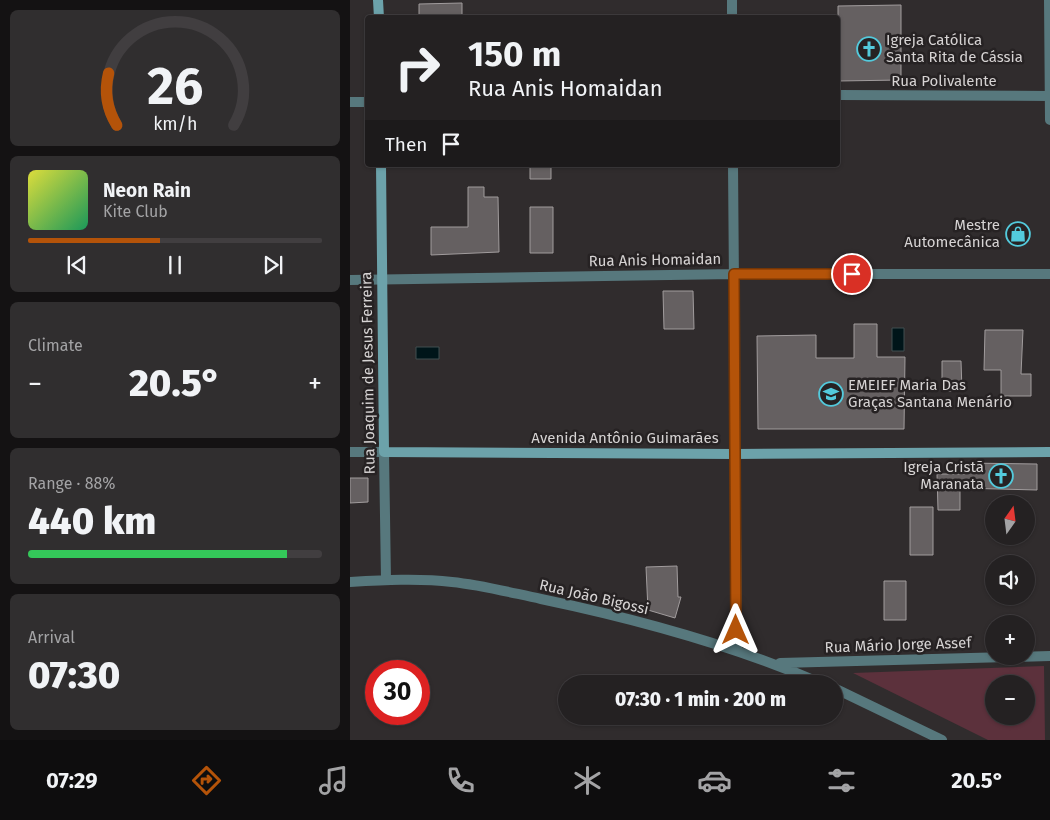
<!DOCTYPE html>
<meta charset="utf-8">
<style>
:root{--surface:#242122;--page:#302e2f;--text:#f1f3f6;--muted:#a3a3a5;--line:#413e40;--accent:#b45309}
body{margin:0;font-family:"Fira Sans",sans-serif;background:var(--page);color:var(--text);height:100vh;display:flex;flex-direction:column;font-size:19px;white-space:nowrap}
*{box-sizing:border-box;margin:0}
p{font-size:16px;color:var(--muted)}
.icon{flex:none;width:28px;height:28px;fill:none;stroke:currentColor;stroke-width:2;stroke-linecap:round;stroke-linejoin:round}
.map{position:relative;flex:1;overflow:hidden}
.panel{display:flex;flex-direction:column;gap:10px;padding:10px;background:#141213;width:350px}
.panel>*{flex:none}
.hud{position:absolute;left:15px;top:15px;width:475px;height:152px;border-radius:5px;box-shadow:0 1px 4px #0004,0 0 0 1px var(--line);background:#242122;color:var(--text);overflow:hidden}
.needle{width:32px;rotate:14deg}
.controls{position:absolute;left:635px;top:495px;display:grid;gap:10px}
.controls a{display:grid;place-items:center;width:50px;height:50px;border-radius:50%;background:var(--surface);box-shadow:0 1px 4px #0004,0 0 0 1px var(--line);font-size:25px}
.speed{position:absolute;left:15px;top:660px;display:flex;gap:10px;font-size:25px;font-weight:700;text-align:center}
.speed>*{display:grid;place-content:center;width:65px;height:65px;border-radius:50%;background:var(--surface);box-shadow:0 1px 4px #0004,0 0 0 1px var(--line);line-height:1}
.speed .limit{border:8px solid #d22;background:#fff;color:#111}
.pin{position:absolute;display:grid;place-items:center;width:42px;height:42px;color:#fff;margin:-21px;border:2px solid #fff;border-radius:50%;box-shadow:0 1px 5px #0007}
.me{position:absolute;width:55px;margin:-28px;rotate:0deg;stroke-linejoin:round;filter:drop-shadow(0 0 4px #0008)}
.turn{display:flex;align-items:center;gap:18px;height:105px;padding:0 20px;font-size:22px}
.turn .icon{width:65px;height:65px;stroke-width:2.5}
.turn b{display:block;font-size:35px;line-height:42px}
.then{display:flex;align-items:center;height:48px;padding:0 20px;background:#0003;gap:10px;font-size:19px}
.big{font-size:38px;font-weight:800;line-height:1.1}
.panel .tile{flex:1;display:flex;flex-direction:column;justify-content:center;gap:8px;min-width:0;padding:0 18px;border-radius:8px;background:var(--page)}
.panel .dial{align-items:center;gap:0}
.dial svg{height:130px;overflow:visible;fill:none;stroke:var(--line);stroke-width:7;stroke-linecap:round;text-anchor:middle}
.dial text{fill:var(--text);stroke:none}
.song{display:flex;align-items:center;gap:15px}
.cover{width:60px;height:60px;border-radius:8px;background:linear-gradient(135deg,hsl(60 70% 55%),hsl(150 70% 35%))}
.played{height:5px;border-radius:2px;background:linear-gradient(90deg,var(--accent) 45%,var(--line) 45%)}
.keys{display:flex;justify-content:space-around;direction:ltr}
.heat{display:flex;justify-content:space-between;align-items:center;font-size:28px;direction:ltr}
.charge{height:8px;border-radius:4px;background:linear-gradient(90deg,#34c759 88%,var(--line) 0)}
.trip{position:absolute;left:208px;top:675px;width:285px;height:50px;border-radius:25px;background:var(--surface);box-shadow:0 1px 4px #0004,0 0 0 1px var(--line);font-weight:800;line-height:50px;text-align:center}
.tabs{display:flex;height:80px;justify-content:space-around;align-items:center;background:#0e0d0e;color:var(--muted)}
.tabs .icon{width:35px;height:35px}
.tabs .current{color:var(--accent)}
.tabs b{font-size:22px;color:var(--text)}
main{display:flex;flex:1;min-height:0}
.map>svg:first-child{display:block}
.green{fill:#5c313c;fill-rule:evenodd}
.water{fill:#001519;stroke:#404e51}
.building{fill:#656061;stroke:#a19c9d}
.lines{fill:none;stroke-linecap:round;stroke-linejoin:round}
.street{stroke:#57787d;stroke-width:10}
.secondary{stroke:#6ca2aa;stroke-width:10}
.route-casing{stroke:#753606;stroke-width:12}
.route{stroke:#b45309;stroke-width:9}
.labels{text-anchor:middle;stroke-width:5;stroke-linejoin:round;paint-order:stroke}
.poi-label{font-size:15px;fill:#d6d3d3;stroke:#262223;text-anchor:start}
.street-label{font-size:15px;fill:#d6d3d3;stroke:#262223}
</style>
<main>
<section class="panel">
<div class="tile dial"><svg viewBox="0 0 100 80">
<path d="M14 69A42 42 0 1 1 86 69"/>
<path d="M14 69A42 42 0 0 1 9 37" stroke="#b45309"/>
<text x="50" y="56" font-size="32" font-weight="700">26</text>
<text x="50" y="72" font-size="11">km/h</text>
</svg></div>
<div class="tile">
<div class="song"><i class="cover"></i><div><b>Neon Rain</b><p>Kite Club</p></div></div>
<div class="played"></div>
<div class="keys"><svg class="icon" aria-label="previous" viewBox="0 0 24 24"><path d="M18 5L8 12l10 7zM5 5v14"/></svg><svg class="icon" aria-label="pause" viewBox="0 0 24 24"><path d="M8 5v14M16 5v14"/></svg><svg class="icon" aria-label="next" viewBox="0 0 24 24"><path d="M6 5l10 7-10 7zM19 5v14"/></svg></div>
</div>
<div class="tile"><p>Climate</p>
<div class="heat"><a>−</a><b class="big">20.5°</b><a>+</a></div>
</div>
<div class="tile"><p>Range · 88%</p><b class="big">440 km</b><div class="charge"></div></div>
<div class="tile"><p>Arrival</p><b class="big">07:30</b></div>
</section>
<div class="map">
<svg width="700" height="740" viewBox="0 0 700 740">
<rect width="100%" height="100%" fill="#302c2d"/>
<path class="green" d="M 694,666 L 695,740 L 638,740 L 503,673 ZM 644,684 L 676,684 L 676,716 L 644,716 Z"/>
<path class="water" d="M 542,328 L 554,328 L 554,351 L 542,351 Z
M 66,347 L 89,347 L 89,359 L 66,359 Z"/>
<path class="building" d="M 112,3 L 112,18 L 69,18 L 69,4 Z
M 551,5 L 551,80 L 488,81 L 488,6 Z
M 180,165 L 201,165 L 201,179 L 180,179 Z
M 118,187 L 134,187 L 134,197 L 148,197 L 149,252 L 81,255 L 81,227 L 118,227 Z
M 180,207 L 203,207 L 203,253 L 180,253 Z
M 313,291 L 343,291 L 344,329 L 314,329 Z
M 504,324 L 527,324 L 527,357 L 555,357 L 554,429 L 408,429 L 407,336 L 466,335 L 466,358 L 504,358 Z
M 635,330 L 673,330 L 671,374 L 681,374 L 681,396 L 651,396 L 651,370 L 634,370 Z
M 592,361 L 611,361 L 612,391 L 592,391 Z
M 615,463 L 687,464 L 687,490 L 610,488 L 610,510 L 588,510 L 587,474 L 615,474 Z
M 0,478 L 18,478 L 18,502 L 0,503 Z
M 560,507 L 583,507 L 583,555 L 560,555 Z
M 327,566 L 328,597 L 331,597 L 325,618 L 298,610 L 296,567 Z
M 534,581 L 556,581 L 556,620 L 534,620 Z"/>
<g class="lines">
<path class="street" d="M 382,0 L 382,18
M 699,0 L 700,120
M 488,95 L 700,96
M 0,102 L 18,102
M 383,165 L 387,649
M 0,280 L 384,274 L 700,274
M 0,452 L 34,452 L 36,580
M 0,582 C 33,580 69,578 102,582 C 132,585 162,593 191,599 C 287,619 383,645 473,684
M 430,663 L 700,656
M 484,688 L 592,740"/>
<path class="secondary" d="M 28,0 L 29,18
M 31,165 L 34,452 L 385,454 L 700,452"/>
</g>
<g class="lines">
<g class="route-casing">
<path id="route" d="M 386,630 L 384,274 L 502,274"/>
</g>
<use href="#route" class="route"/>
</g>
<defs>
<g id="church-ring" transform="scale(1.25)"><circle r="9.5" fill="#262223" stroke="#53cadc" stroke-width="1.5"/><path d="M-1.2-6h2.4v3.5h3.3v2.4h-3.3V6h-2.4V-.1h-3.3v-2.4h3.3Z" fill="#53cadc"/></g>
<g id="shop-ring" transform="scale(1.25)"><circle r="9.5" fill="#262223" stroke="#53cadc" stroke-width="1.5"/><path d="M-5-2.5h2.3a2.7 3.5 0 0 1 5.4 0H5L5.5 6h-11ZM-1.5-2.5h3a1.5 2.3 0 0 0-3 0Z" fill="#53cadc"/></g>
<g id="school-ring" transform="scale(1.25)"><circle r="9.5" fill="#262223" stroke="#53cadc" stroke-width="1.5"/><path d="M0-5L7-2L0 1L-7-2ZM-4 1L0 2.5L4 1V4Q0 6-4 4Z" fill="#53cadc"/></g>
</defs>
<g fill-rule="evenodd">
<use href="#church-ring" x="519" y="49"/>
<use href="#shop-ring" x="668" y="234"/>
<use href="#school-ring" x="481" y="394"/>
<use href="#church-ring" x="651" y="476"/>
</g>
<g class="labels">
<g class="poi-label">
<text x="536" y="45">Igreja Católica<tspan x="536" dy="17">Santa Rita de Cássia</tspan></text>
<text x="650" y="230" text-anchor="end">Mestre<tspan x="650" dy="17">Automecânica</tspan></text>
<text x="498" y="390">EMEIEF Maria Das<tspan x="498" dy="17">Graças Santana Menário</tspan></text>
<text x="634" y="472" text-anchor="end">Igreja Cristã<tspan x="634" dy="17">Maranata</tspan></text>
</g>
<g class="street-label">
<text x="594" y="86">Rua Polivalente</text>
<text transform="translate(305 260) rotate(-1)" y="5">Rua Anis Homaidan</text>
<text transform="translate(18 373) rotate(-91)" y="5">Rua Joaquim de Jesus Ferreira</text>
<text x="275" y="443">Avenida Antônio Guimarães</text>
<text transform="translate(244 597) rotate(13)" y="5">Rua João Bigossi</text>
<text transform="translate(548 645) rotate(-2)" y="5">Rua Mário Jorge Assef</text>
</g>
</g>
</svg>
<div class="controls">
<a><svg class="needle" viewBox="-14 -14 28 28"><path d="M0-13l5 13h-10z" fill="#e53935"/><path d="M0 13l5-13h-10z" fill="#a3a3a5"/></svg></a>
<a><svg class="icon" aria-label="sound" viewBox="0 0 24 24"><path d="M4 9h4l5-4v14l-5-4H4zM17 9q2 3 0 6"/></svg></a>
<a>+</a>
<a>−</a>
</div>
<div class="speed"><div class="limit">30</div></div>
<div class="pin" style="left:502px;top:274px;background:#d93025"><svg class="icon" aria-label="arrive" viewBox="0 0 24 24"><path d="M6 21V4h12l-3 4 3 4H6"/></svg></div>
<svg class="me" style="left:386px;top:630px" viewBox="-20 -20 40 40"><path d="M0-17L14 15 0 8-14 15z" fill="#b45309" stroke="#fff" stroke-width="4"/></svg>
<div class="trip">07:30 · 1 min · 200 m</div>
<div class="hud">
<div class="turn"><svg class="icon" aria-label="right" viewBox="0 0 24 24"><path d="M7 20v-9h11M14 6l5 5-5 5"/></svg><div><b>150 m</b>Rua Anis Homaidan</div></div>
<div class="then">Then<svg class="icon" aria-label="arrive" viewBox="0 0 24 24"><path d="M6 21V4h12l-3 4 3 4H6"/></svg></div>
</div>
</div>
</main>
<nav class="tabs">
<b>07:29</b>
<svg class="icon current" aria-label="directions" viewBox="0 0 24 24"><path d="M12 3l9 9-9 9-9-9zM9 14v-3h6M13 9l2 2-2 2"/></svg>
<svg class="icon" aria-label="music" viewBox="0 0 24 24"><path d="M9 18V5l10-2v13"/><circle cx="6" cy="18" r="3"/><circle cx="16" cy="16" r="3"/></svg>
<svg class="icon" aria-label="phone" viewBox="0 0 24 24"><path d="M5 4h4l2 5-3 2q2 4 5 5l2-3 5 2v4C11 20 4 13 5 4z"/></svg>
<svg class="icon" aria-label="climate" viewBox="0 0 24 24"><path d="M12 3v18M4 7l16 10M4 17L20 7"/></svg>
<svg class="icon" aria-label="car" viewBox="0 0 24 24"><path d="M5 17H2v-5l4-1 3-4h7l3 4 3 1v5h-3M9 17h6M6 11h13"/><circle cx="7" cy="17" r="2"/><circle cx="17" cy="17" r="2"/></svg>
<svg class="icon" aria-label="filters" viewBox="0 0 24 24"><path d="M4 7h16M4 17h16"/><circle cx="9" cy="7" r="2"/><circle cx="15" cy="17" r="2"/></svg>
<b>20.5°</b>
</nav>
